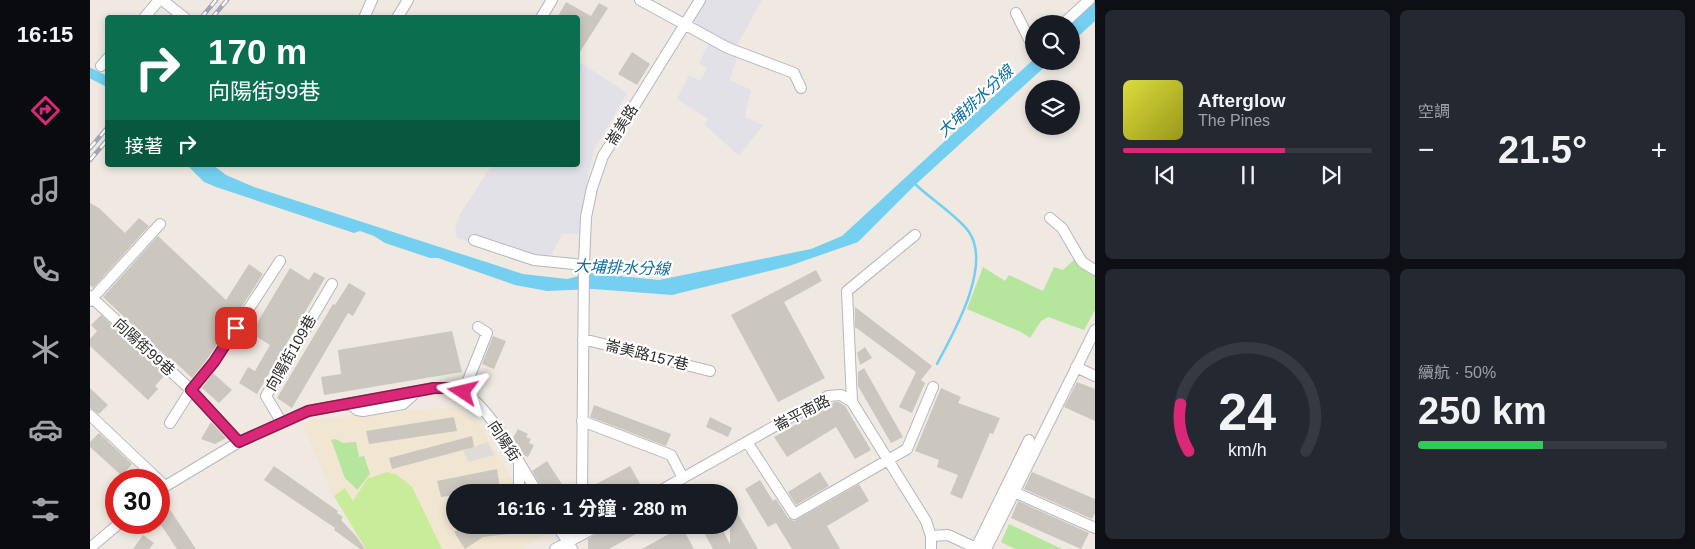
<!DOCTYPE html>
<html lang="zh-TW">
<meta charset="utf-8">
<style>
:root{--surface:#171b24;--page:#242831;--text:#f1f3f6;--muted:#9ea1a6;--line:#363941;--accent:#db2777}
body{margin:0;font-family:Arial,"Noto Sans TC",sans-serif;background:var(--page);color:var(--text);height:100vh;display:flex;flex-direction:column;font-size:19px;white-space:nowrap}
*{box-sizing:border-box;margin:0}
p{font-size:16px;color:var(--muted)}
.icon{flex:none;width:28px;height:28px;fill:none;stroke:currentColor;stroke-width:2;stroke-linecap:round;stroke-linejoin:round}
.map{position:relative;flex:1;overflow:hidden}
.drawer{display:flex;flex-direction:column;gap:10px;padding:10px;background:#0d0f14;width:600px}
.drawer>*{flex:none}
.guide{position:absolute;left:15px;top:15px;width:475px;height:152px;border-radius:5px;box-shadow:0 2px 8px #0003;background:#0b6e4f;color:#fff;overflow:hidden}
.buttons{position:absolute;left:935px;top:15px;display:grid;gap:10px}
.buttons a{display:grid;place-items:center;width:55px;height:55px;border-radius:50%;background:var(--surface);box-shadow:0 2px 8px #0003;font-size:25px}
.speed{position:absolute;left:15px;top:469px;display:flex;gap:10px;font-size:25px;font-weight:700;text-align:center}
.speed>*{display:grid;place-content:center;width:65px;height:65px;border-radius:50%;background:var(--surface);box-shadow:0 2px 8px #0003;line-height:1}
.speed .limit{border:8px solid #d22;background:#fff;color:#111}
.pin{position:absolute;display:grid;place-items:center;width:42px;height:42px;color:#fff;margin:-21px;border-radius:10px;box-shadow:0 2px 8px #0006}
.me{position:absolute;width:55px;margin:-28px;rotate:280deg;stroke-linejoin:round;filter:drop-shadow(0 0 4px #0008)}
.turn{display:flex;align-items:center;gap:18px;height:105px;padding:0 20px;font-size:22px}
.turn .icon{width:65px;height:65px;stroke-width:2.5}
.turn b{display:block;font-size:35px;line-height:42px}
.then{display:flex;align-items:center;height:48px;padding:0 20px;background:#0003;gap:10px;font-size:19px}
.big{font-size:38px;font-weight:700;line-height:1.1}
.drawer .card{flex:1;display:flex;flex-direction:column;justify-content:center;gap:8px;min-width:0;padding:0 18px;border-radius:8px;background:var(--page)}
.drawer .dial{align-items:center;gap:0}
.dial svg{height:130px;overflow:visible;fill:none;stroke:var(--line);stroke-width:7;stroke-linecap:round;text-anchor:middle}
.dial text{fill:var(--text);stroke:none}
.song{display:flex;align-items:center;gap:15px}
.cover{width:60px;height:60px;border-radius:8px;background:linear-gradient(135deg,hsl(60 70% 55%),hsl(60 70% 35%))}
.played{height:5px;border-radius:2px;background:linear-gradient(90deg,var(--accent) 65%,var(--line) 65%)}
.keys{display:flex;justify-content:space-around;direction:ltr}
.heat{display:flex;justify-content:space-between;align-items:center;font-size:28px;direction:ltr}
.charge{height:8px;border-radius:4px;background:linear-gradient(90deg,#34c759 50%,var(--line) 0)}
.drawer .tiles{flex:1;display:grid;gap:10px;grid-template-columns:repeat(2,1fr)}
.trip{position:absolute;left:356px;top:484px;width:292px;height:50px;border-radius:25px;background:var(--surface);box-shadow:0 2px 8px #0003;font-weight:700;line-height:50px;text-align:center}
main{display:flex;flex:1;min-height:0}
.menu{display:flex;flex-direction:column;width:90px;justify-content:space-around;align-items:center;background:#090b0e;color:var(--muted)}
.menu .icon{width:35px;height:35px}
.menu .selected{color:var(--accent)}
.menu b{font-size:22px;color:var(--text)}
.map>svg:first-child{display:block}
.industrial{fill:#e3e1e8}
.education{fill:#f0e6d1}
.green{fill:#b6e59e}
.pitch{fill:#c9ec9a}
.plaza{fill:#dfdcd8}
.water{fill:#75cff0}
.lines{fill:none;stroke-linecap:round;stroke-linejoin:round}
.stream{stroke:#75cff0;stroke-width:2.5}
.canal{stroke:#75cff0;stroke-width:10}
.building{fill:#cbc7bf}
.minor-casing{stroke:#b4b7c1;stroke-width:12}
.minor{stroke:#fff;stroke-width:10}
.rail-casing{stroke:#a3a6b8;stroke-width:4.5}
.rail{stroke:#fff;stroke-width:2.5;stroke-dasharray:8;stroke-linecap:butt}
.route-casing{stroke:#8e194d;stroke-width:12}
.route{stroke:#db2777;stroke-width:9}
.labels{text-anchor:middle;stroke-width:4.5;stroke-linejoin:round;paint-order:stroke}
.street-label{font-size:15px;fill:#2e2e2e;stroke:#fff}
.water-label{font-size:16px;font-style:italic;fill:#0d6fa3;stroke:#fff}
</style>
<main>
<nav class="menu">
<b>16:15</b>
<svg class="icon selected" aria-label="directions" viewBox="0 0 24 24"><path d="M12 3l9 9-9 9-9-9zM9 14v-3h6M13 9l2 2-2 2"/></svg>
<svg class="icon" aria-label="music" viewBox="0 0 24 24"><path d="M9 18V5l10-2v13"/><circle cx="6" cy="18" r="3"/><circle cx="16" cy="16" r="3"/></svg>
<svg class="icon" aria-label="phone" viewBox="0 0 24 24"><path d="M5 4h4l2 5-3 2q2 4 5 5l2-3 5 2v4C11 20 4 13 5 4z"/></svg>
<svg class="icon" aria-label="climate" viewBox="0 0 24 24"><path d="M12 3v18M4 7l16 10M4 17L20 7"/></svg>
<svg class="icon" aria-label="car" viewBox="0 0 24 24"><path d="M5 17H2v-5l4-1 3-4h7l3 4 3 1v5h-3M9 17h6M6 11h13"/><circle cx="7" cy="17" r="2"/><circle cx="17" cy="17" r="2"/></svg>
<svg class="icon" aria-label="filters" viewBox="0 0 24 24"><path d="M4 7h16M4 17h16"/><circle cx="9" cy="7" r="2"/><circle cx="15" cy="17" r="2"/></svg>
</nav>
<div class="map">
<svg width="1005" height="549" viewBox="0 0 1005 549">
<rect width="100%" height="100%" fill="#efe9e1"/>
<path class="industrial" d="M 608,0 L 672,0 L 644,51 L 648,54 L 640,80 L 661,90 L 655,117 L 673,125 L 649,156 L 614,124 L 618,119 L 587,99 L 599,75 L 610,81 L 617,68 L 609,63 L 621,39 L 594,21 Z
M 488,61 L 537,93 L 504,150 L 499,171 L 490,234 L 472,234 L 458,261 L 411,254 L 367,238 L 365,229 L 370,214 L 402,165 L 488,165 Z"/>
<path class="education" d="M 350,408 L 365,408 L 379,416 L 392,428 L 430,492 L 365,492 L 365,525 L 450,525 L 456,535 L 430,549 L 275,549 L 243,495 L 212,424 L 219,420 Z"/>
<path class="green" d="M 987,257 L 1005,271 L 1005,310 L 994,330 L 958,317 L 951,321 L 940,338 L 931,332 L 877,309 L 893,267 L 915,281 L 919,275 L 953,291 L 964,267 L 973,270 Z
M 245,439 L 253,443 L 266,442 L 269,457 L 274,456 L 280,474 L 267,490 C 263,485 259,482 255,478 C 254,476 244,446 241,440 Z
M 919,524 L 972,549 L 925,549 L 911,542 Z"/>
<path class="pitch" d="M 297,472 L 307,475 L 322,487 L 352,549 L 276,549 L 244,496 L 255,488 L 263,501 L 277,479 Z"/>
<path class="plaza" d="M 398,442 L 404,455 L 378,462 L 373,450 Z"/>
<path class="water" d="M 1005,2 L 1005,21 L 981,43 L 981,24 Z
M 944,59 L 944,61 L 961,61 L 825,185 L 768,242 L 699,266 L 582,295 L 503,289 L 457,291 L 425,285 L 348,258 L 340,258 L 295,243 L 284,236 L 270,231 L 264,233 L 126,187 L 114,182 L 97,165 L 123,165 L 136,175 L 164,187 L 433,274 L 477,279 L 501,273 L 569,280 L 721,249 L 752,236 Z"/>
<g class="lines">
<path class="stream" d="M 824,183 C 839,198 868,216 879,232 C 902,266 864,332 847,364"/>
<path class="canal" d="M 0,73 L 18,82"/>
</g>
<path class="building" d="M 476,2 L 501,16 L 509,3 L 518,8 L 488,55 L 488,18 L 467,18 Z
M 542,52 L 560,64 L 547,85 L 528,74 Z
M 0,203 L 9,208 L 35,233 L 49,218 L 59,226 L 3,288 L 0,285 Z
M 68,236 L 136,300 L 159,264 L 173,274 L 118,358 L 102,378 L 85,362 L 84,364 L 13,297 Z
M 200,268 L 219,280 L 224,272 L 235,278 L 167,394 L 149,383 L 158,367 L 165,371 L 180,345 L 161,333 Z
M 726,270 L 732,281 L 694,302 L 735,378 L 688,402 L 641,315 Z
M 259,283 L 276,293 L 263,316 L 258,313 L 202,408 L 187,398 L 243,304 L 245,305 Z
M 765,307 L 842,366 L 831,380 L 835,383 L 822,413 L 809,407 L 826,372 L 765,327 Z
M 11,315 L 75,375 L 65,386 L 68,389 L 58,400 L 0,346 L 0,339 L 7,331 L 1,325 Z
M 362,331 L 372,372 L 234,395 L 231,377 L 251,374 L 248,350 Z
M 403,336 L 416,341 L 404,369 L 392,364 Z
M 775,347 L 782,358 L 770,365 L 767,353 Z
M 774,368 L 813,437 L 801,443 L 768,386 L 768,372 Z
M 123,373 L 142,390 L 129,403 L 112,388 Z
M 987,382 L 1005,389 L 1005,421 L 974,407 Z
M 0,388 L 18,405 L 9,414 L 0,408 Z
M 851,388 L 871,397 L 868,403 L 910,418 L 903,434 L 900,433 L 872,499 L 860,494 L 868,475 L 847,467 L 849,460 L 825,451 Z
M 745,402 L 749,402 L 755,406 L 781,450 L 765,459 L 746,427 L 697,457 L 684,437 Z
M 504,405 L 581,434 L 576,446 L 500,417 Z
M 364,417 L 367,431 L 279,444 L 276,431 Z
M 620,417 L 642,428 L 638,437 L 616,427 Z
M 121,422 L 136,438 L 125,444 L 111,439 Z
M 428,429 L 438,434 L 436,437 L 441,439 L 439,443 L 444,445 L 438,457 L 432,454 L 423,438 Z
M 9,433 L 42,464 L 32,476 L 0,447 L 0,442 Z
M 382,436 L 384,447 L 302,469 L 299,458 Z
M 457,461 L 466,475 L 477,492 L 454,492 L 442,471 Z
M 184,466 L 248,511 L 247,513 L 253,517 L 251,520 L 266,536 L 275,549 L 270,549 L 244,530 L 245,528 L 174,480 Z
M 540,466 L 553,489 L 546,492 L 499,492 L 499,488 Z
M 407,469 L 410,489 L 365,492 L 365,495 L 351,497 L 347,481 Z
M 730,472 L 739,486 L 706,505 L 698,492 Z
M 942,472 L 1005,499 L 1005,513 L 1002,519 L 934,489 Z
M 670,480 L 683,501 L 686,499 L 698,518 L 704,521 L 769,484 L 779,501 L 737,526 L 750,549 L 702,549 L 686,523 L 678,527 L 655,489 Z
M 928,501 L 999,533 L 991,549 L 921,518 Z
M 75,502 L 106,549 L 87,549 L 71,525 L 58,534 L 51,522 L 69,522 L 69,506 Z
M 645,509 L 655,526 L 668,549 L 623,549 L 610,525 L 630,525 L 640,544 L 640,511 Z
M 377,525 L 435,525 L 435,532 L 393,537 L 375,549 L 364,532 Z
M 522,525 L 562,525 L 519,549 L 498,549 L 498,539 Z
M 592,527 L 604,549 L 552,549 L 577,535 Z
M 53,535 L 64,543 L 59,549 L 43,549 Z"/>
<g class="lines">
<g class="minor-casing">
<path id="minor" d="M 72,0 L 95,18
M 550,0 L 638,48 L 704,73 L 711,88
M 926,13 L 944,49
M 54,18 L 69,0
M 274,18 L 282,0
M 307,18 L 318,0
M 451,18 L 462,0
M 973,24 L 999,0
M 11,66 L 18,58
M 960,218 L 972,228 L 992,262 L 1005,270
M 384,240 L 444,260 L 494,265
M 0,296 L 101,390 L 149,442
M 0,301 L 70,224
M 493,339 L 620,371
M 986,367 L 1005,376
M 373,393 L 397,333 L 388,327
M 762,402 L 757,291 L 825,235
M 260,404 L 267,410 L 273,411 L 313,404 L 326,392
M 0,415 L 75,486
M 492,421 L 581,455 L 593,478
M 80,423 L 101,390 L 124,362 L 190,261
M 192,423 L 176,396 L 242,284
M 657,442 L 704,514 L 817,449 L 843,387
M 69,490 L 149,442 L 219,411 L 344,388 C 354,388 365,388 374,393 C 401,408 430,465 447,492
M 429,492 L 429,465
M 492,492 L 494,265 L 496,217 L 502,188 L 513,156 L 610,0
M 568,492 L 738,396 L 751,395 L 762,402 L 836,521 L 841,536 L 841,549
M 924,492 L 1005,528
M 467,525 L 482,549
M 841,536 L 858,535 L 886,548 L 939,440
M 481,539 L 491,525
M 0,548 L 31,522
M 465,549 L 510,525
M 896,549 L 1005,330"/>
</g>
<use href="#minor" class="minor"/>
<g class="rail-casing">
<path id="rail" d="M 111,18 L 126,0
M 122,18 L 137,0
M 0,148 L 18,127
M 0,160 L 18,139"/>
</g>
<use href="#rail" class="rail"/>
</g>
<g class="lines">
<g class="route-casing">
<path id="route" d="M 146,328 L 124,362 L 101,390 L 149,442 L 218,411 L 344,388 L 360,388 L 373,392"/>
</g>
<use href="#route" class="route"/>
</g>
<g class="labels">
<g class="street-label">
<text transform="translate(532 125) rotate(-58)" y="5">崙美路</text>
<text transform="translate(54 347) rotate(43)" y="5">向陽街99巷</text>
<text transform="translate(201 353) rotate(-60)" y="5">向陽街109巷</text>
<text transform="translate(557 355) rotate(14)" y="5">崙美路157巷</text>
<text transform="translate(712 413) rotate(-27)" y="5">崙平南路</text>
<text transform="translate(414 441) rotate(57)" y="5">向陽街</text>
</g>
<g class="water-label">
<text transform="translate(885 101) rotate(-43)" y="6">大埔排水分線</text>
<text transform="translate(532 267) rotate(2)" y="6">大埔排水分線</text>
</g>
</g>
</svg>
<div class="buttons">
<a><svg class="icon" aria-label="search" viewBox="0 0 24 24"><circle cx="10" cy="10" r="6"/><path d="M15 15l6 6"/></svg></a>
<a><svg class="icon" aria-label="layers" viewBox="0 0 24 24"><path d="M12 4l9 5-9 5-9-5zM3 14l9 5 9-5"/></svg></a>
</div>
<div class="speed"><div class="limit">30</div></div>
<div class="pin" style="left:146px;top:328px;background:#d93025"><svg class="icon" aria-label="arrive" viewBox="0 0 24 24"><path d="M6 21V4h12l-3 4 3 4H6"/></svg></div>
<svg class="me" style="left:373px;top:392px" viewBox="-20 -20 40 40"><path d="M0-17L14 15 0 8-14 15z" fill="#db2777" stroke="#fff" stroke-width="4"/></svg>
<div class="trip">16:16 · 1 分鐘 · 280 m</div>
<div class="guide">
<div class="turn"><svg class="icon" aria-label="right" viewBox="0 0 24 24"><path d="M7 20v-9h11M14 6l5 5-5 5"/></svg><div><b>170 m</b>向陽街99巷</div></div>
<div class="then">接著<svg class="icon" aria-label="right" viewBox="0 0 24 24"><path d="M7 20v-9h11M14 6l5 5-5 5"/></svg></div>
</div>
</div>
<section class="drawer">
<div class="tiles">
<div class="card">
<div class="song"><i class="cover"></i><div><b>Afterglow</b><p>The Pines</p></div></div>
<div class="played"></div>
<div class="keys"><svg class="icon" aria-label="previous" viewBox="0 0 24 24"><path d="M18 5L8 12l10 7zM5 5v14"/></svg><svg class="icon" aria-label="pause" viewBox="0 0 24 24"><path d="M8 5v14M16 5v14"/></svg><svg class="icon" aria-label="next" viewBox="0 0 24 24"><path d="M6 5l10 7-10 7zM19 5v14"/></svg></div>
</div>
<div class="card"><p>空調</p>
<div class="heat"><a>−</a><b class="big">21.5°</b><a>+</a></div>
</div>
<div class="card dial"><svg viewBox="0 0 100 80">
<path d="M14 69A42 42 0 1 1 86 69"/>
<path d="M14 69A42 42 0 0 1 9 40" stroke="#db2777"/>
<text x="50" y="56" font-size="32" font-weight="700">24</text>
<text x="50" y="72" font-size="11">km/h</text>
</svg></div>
<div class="card"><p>續航 · 50%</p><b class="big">250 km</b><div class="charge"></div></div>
</div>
</section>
</main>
